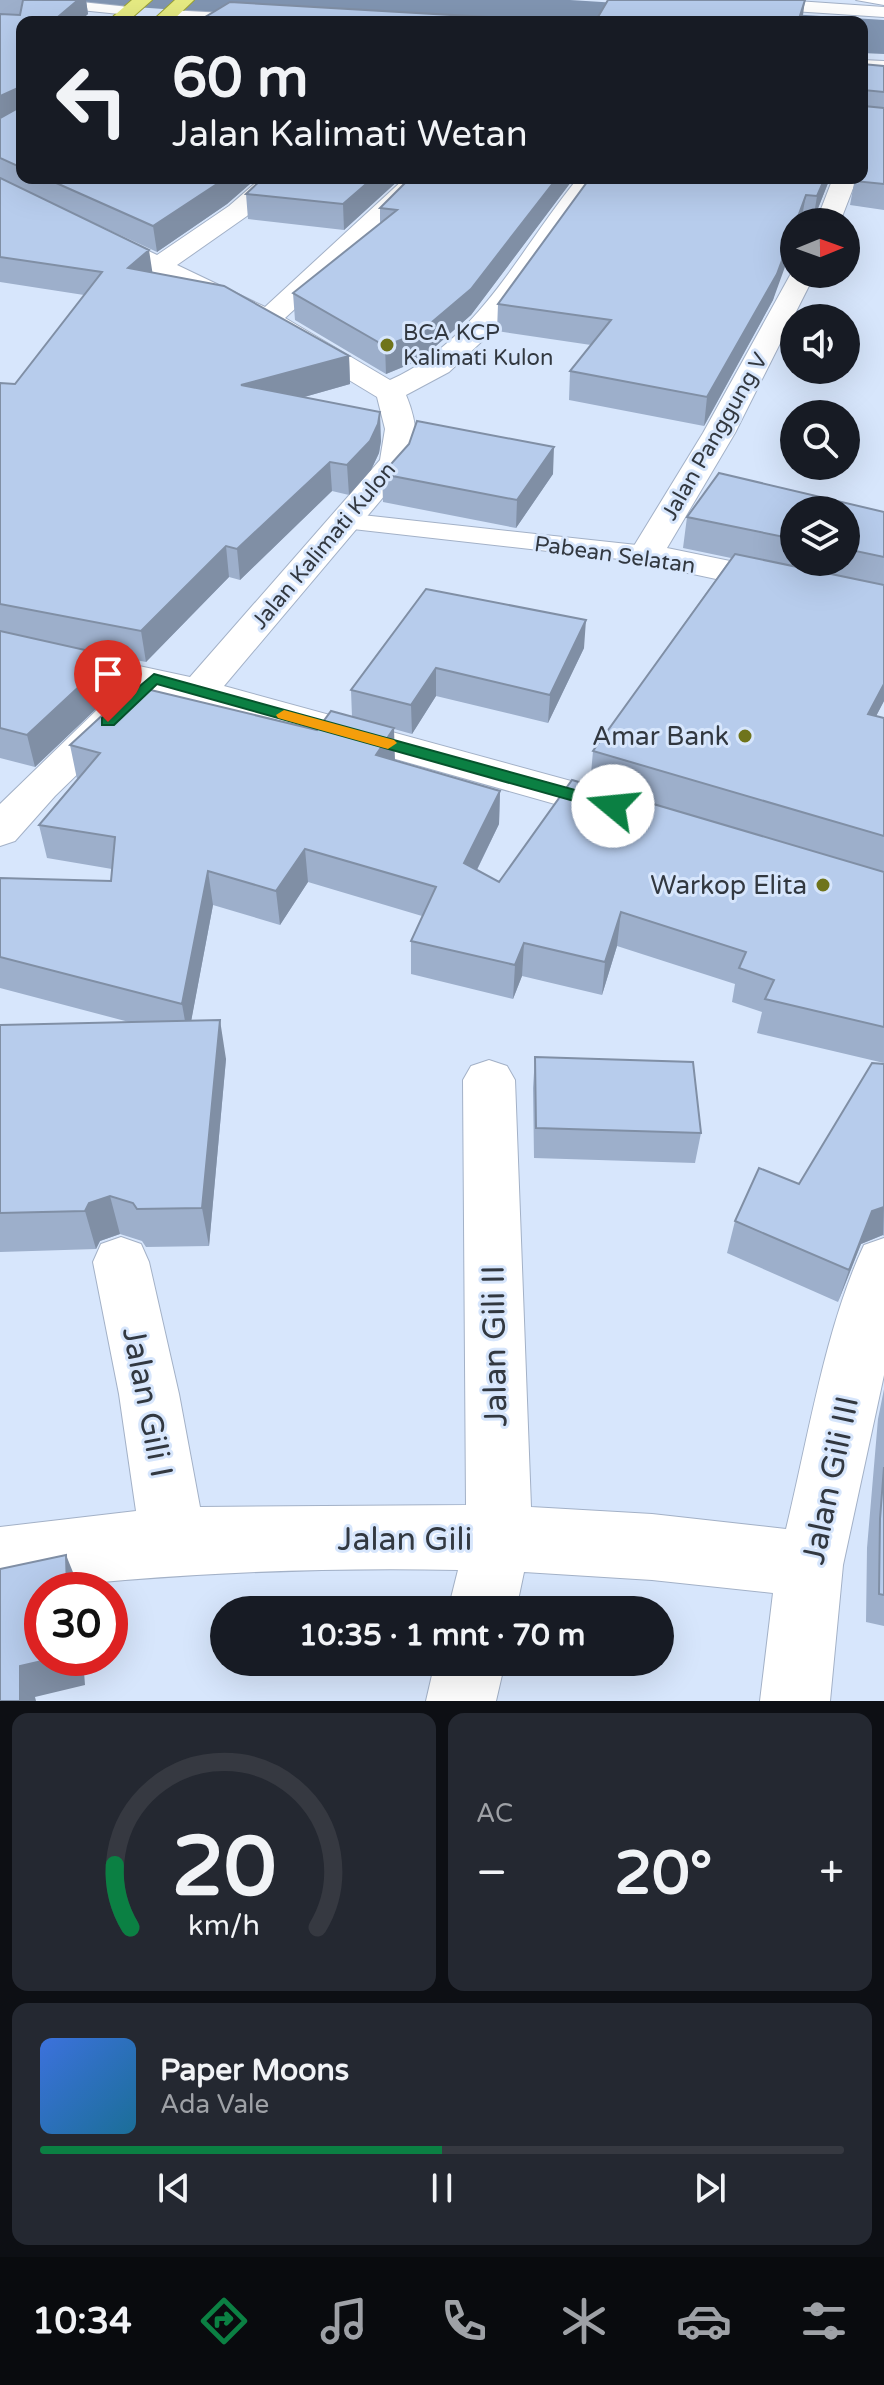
<!DOCTYPE html>
<html lang="id">
<meta charset="utf-8">
<style>
:root{--surface:#171b24;--page:#242831;--text:#f1f3f6;--muted:#9ea1a6;--line:#363941;--accent:#0b8043}
body{margin:0;font-family:"Varela Round",sans-serif;background:var(--page);color:var(--text);height:100vh;display:flex;flex-direction:column;font-size:30px;white-space:nowrap}
*{box-sizing:border-box;margin:0}
p{font-size:26px;color:var(--muted)}
.icon{flex:none;width:44px;height:44px;fill:none;stroke:currentColor;stroke-width:2;stroke-linecap:round;stroke-linejoin:round}
.map{position:relative;height:1701px;overflow:hidden}
.details{display:flex;flex-direction:column;gap:12px;padding:12px;background:#0d0f14;flex:1}
.details>*{flex:none}
.hud{position:absolute;left:16px;top:16px;width:852px;height:168px;border-radius:16px;box-shadow:0 8px 32px #0002;background:#171b24;color:var(--text);overflow:hidden}
.needle{width:52px;rotate:89deg}
.buttons{position:absolute;left:780px;top:208px;display:grid;gap:16px}
.buttons a{display:grid;place-items:center;width:80px;height:80px;border-radius:50%;background:var(--surface);box-shadow:0 8px 32px #0002;font-size:40px}
.speed{position:absolute;left:24px;top:1572px;display:flex;gap:16px;font-size:40px;font-weight:700;text-align:center}
.speed>*{display:grid;place-content:center;width:104px;height:104px;border-radius:50%;background:var(--surface);box-shadow:0 8px 32px #0002;line-height:1}
.speed .limit{border:12px solid #d22;background:#fff;color:#111}
.pin{position:absolute;display:grid;place-items:center;width:68px;height:68px;color:#fff;margin:-82px -34px;border-radius:50% 50% 50% 0;rotate:-45deg;box-shadow:0 0 8px #0007}
.pin .icon{rotate:45deg}
.me{position:absolute;width:88px;margin:-44px;rotate:287deg;stroke-linejoin:round;filter:drop-shadow(0 0 6px #0008)}
.turn{display:flex;align-items:center;gap:28px;height:168px;padding:0 24px;font-size:36px}
.turn .icon{width:104px;height:104px;stroke-width:2.5}
.turn b{display:block;font-size:56px;line-height:68px}
.big{font-size:60px;font-weight:700;line-height:1.1}
.details .card{flex:1;display:flex;flex-direction:column;justify-content:center;gap:12px;min-width:0;padding:0 28px;border-radius:16px;background:var(--page)}
.details .dial{align-items:center;gap:0}
.dial svg{height:208px;overflow:visible;fill:none;stroke:var(--line);stroke-width:7;stroke-linecap:round;text-anchor:middle}
.dial text{fill:var(--text);stroke:none}
.song{display:flex;align-items:center;gap:24px}
.cover{width:96px;height:96px;border-radius:12px;background:linear-gradient(135deg,hsl(220 70% 55%),hsl(200 70% 35%))}
.played{height:8px;border-radius:4px;background:linear-gradient(90deg,var(--accent) 50%,var(--line) 50%)}
.keys{display:flex;justify-content:space-around;direction:ltr}
.heat{display:flex;justify-content:space-between;align-items:center;font-size:44px;direction:ltr}
.details .tiles{flex:1;display:grid;gap:12px;grid-template-columns:1fr 1fr}
.card:last-child{grid-column:span 2}
.trip{position:absolute;left:210px;top:1596px;width:464px;height:80px;border-radius:40px;background:var(--surface);box-shadow:0 8px 32px #0002;font-weight:700;line-height:80px;text-align:center}
.dock{display:flex;height:128px;justify-content:space-around;align-items:center;background:#090b0e;color:var(--muted)}
.dock .icon{width:56px;height:56px}
.dock .selected{color:var(--accent)}
.dock b{font-size:36px;color:var(--text)}
.map>svg:first-child{display:block}
.water{fill:#8195b2}
.lines{fill:none;stroke-linecap:round;stroke-linejoin:round}
.lane-casing{stroke:#a3b1c7;stroke-width:2}
.street-casing{stroke:#a3b1c7;stroke-width:2}
.primary-casing{stroke:#9ca336;stroke-width:2}
.lane{fill:#fff;fill-rule:evenodd}
.street{fill:#fff;fill-rule:evenodd}
.primary{fill:#e6eb83;fill-rule:evenodd}
.wall{fill:#9dafcb;fill-rule:evenodd}
.shaded-wall{fill:#808fa5}
.building{fill:#b7ccec;stroke:#808fa5;stroke-width:2}
.route{fill:#0b8043;stroke:#07532c;stroke-width:2}
.slow{fill:#f59e0b}
.poi-dot{fill:#6f741b;stroke:#d7e6fc;stroke-width:3}
.labels{text-anchor:middle;stroke-width:6;stroke-linejoin:round;paint-order:stroke}
.far-poi-label{font-size:22px;fill:#323840;stroke:#d7e6fc;text-anchor:start}
.far-street-label{font-size:22px;fill:#323840;stroke:#d7e6fc}
.poi-label{font-size:26px;fill:#323840;stroke:#d7e6fc;text-anchor:end}
.near-street-label{font-size:32px;fill:#323840;stroke:#d7e6fc}
</style>
<div class="map">
<svg width="884" height="1701" viewBox="0 0 884 1701">
<rect width="100%" height="100%" fill="#d7e6fc"/>
<path class="water" d="M 35,0 L 570,0 L 884,20 L 884,54 L 862,53 L 862,22 L 349,22 Z"/>
<g class="lines">
<g class="lane-casing">
<path id="lane" d="M 15,0 L 62,0 L 129,7 L 136,11 L 129,15 L 22,4 Z
M 856,0 L 884,0 L 884,5 Z
M 169,10 L 312,18 L 319,22 L 164,17 L 164,11 Z
M 862,60 L 884,61 L 884,71 L 862,70 Z
M 344,513 L 646,546 L 655,548 L 659,554 L 655,560 L 646,562 L 335,527 L 331,521 L 335,515 Z"/>
</g>
<g class="street-casing">
<path id="street" d="M 692,0 L 782,0 L 884,7 L 884,17 L 701,5 Z
M 261,178 L 287,178 L 247,216 L 177,265 L 265,307 L 405,178 L 430,178 L 370,240 L 285,318 L 390,380 C 479,340 519,250 578,178 L 602,178 L 493,331 L 449,372 L 406,395 C 416,419 421,446 407,469 L 224,686 L 637,799 L 643,809 L 637,819 L 622,823 L 148,689 L 0,658 L 0,636 L 190,677 L 380,460 L 385,429 L 377,397 L 258,325 L 0,197 L 0,181 L 157,255 L 229,206 Z
M 833,178 L 857,178 L 840,222 L 816,222 Z
M 794,268 L 794,274 L 815,274 L 735,433 L 667,548 L 884,593 L 884,615 L 646,564 L 634,561 L 629,554 L 703,433 Z
M 117,701 L 131,704 L 137,713 L 131,722 L 55,796 L 15,841 L 0,846 L 0,804 L 103,704 Z
M 489,1060 L 507,1066 L 515,1080 L 531,1507 L 652,1514 L 786,1529 C 808,1439 825,1328 864,1245 L 884,1238 L 884,1375 L 843,1565 L 830,1701 L 760,1701 L 773,1593 L 652,1580 L 524,1572 L 516,1610 L 448,1610 L 458,1570 C 304,1567 153,1574 0,1593 L 0,1527 L 136,1511 L 119,1394 L 93,1262 L 101,1244 L 121,1237 L 141,1244 L 149,1262 L 179,1394 L 200,1507 L 466,1505 L 463,1080 L 471,1066 Z
M 435,1662 L 505,1662 L 496,1701 L 426,1701 Z"/>
</g>
<g class="primary-casing">
<path id="primary" d="M 132,0 L 152,0 L 127,22 L 107,22 Z
M 175,0 L 194,0 L 171,22 L 151,22 Z"/>
</g>
<use href="#lane" class="lane"/>
<use href="#street" class="street"/>
<use href="#primary" class="primary"/>
</g>
<path class="wall" d="M 0,0 L 86,0 L 88,14 L 79,22 L 22,22 L 22,178 L 257,178 L 227,204 L 157,252 L 81,217 L 152,272 L 349,356 L 350,384 L 304,397 L 381,441 L 379,453 L 371,470 L 349,495 L 332,491 L 240,580 L 229,577 L 146,662 L 110,655 L 118,688 L 35,767 L 0,758 L 0,383 L 15,384 L 84,295 L 0,282 Z
M 862,64 L 884,66 L 884,210 L 850,205 L 855,178 L 862,178 Z
M 263,178 L 401,178 L 344,230 L 248,219 L 246,194 Z
M 410,178 L 574,178 L 471,315 L 420,360 L 386,374 L 295,320 L 293,293 L 380,223 L 380,208 Z
M 590,178 L 830,178 L 813,221 L 802,220 L 801,222 L 794,222 L 773,300 L 704,426 L 569,400 L 570,371 L 591,345 L 497,331 L 498,304 Z
M 719,473 L 884,512 L 884,701 L 876,716 L 884,718 L 884,872 L 590,785 L 593,751 L 731,558 L 683,548 L 687,517 ZM 794,510 L 846,510 L 846,562 L 794,562 Z
M 382,474 L 553,474 L 516,528 L 383,502 Z
M 426,589 L 584,648 L 548,723 L 436,696 L 412,734 L 394,729 L 394,760 L 500,791 L 499,824 L 477,870 L 499,882 L 884,872 L 884,1063 L 757,1033 L 762,1012 L 732,1002 L 735,984 L 617,946 L 602,995 L 522,976 L 513,999 L 411,974 L 411,941 L 422,916 L 308,882 L 280,925 L 213,905 L 191,1021 L 226,1059 L 209,1246 L 146,1247 L 142,1241 L 120,1234 L 100,1241 L 96,1249 L 0,1252 L 0,1025 L 129,1022 L 0,988 L 0,878 L 111,881 L 112,869 L 47,858 L 39,825 L 77,779 L 70,745 L 317,730 L 352,717 L 351,690 Z
M 535,1057 L 701,1133 L 695,1163 L 534,1158 L 533,1088 Z
M 884,1064 L 884,1236 L 883,1235 L 861,1244 L 838,1302 L 727,1253 L 735,1221 L 799,1184 Z
M 884,1389 L 884,1626 L 866,1622 L 867,1548 L 878,1419 Z"/>
<path class="shaded-wall" d="M 78,0 L 86,0 L 88,14 L 79,22 L 52,22 Z
M 805,0 L 803,15 L 801,22 L 798,22 Z
M 20,87 L 22,110 L 0,121 L 0,96 Z
M 226,178 L 257,178 L 227,204 L 157,252 L 153,226 Z
M 373,178 L 401,178 L 344,230 L 343,204 Z
M 557,178 L 574,178 L 471,315 L 420,360 L 386,374 L 385,346 Z
M 825,178 L 830,178 L 813,221 L 817,196 Z
M 806,195 L 801,222 L 796,222 Z
M 794,228 L 794,242 L 773,300 L 704,426 L 707,397 Z
M 149,250 L 153,276 L 128,268 Z
M 349,356 L 350,384 L 244,414 L 241,385 Z
M 380,412 L 381,441 L 379,453 L 371,470 L 349,495 L 347,465 Z
M 554,447 L 553,474 L 516,528 L 517,500 Z
M 330,462 L 332,491 L 240,580 L 237,549 Z
M 226,546 L 229,577 L 146,662 L 141,631 Z
M 586,620 L 584,648 L 548,723 L 550,695 Z
M 112,656 L 118,688 L 35,767 L 27,735 Z
M 436,668 L 436,696 L 412,734 L 411,705 Z
M 884,684 L 884,701 L 860,747 L 868,714 Z
M 394,728 L 395,761 L 376,755 Z
M 500,791 L 499,824 L 464,896 L 464,863 Z
M 305,849 L 308,882 L 280,925 L 276,891 Z
M 208,871 L 213,905 L 188,1038 L 182,1004 Z
M 621,912 L 617,946 L 602,995 L 605,962 Z
M 524,943 L 522,976 L 513,999 L 515,965 Z
M 220,1020 L 226,1059 L 209,1246 L 202,1208 Z
M 110,1196 L 120,1234 L 100,1241 L 96,1249 L 85,1211 L 89,1203 Z
M 884,1207 L 883,1235 L 861,1244 L 838,1302 L 849,1270 L 872,1211 Z
M 66,1555 L 79,1587 L 79,1590 L 67,1590 Z
M 55,1658 L 83,1658 L 85,1685 L 35,1697 L 36,1701 L 20,1701 L 20,1666 Z"/>
<path class="building" d="M 23,0 L 78,0 L 52,22 L 22,22 L 22,168 L 0,158 L 0,118 L 20,107 L 20,87 L 0,96 L 0,14 L 20,15 Z
M 608,0 L 805,0 L 798,22 L 595,22 Z
M 230,2 L 572,22 L 197,22 Z
M 862,64 L 884,66 L 884,92 L 864,90 L 864,106 L 884,108 L 884,184 L 854,181 L 855,178 L 862,178 L 862,158 L 864,152 L 862,152 Z
M 0,178 L 149,250 L 128,268 L 224,286 L 349,356 L 241,385 L 380,412 L 378,424 L 370,441 L 347,465 L 330,462 L 237,549 L 226,546 L 141,631 L 0,604 L 0,383 L 15,384 L 102,272 L 0,257 Z
M 45,178 L 226,178 L 153,226 Z
M 263,178 L 373,178 L 343,204 L 246,194 Z
M 410,178 L 557,178 L 471,289 L 419,333 L 385,346 L 293,293 L 397,210 L 380,208 Z
M 590,178 L 825,178 L 817,196 L 806,195 L 796,222 L 794,222 L 794,228 L 777,274 L 707,397 L 570,371 L 611,320 L 498,304 Z
M 417,421 L 554,447 L 517,500 L 382,474 L 409,444 Z
M 719,473 L 884,512 L 884,557 L 846,549 L 846,510 L 794,510 L 794,539 L 687,517 Z
M 735,554 L 884,585 L 884,684 L 868,714 L 884,718 L 884,836 L 593,751 Z
M 426,589 L 586,620 L 550,695 L 436,668 L 411,705 L 351,690 Z
M 0,631 L 112,656 L 27,735 L 0,728 Z
M 134,686 L 317,730 L 331,711 L 394,728 L 376,755 L 500,791 L 464,863 L 499,882 L 572,780 L 884,872 L 884,1027 L 765,999 L 774,980 L 739,968 L 746,952 L 621,912 L 605,962 L 524,943 L 515,965 L 411,941 L 436,887 L 305,849 L 276,891 L 208,871 L 182,1004 L 0,957 L 0,878 L 111,881 L 115,837 L 39,825 L 100,753 L 70,745 Z
M 220,1020 L 202,1208 L 137,1209 L 133,1203 L 110,1196 L 89,1203 L 85,1211 L 0,1213 L 0,1025 Z
M 535,1057 L 693,1062 L 701,1133 L 536,1128 Z
M 872,1063 L 884,1064 L 884,1207 L 872,1211 L 849,1270 L 735,1221 L 759,1168 L 799,1184 Z
M 884,1467 L 884,1595 L 879,1594 L 880,1519 Z
M 66,1555 L 67,1590 L 42,1590 L 42,1658 L 55,1658 L 20,1666 L 20,1701 L 0,1701 L 0,1569 Z"/>
<path class="route" d="M 154,674 L 619,802 L 621,806 L 613,812 L 157,684 L 114,725 L 102,725 L 102,718 Z"/>
<path class="slow" d="M 284,710 L 394,740 L 397,743 L 388,749 L 278,718 L 276,715 Z"/>
<g class="poi-dot">
<circle cx="387" cy="345" r="8"/>
<circle cx="745" cy="736" r="8"/>
<circle cx="823" cy="885" r="8"/>
</g>
<g class="labels">
<g class="far-poi-label">
<text x="403" y="340">BCA KCP<tspan x="403" dy="25">Kalimati Kulon</tspan></text>
</g>
<g class="far-street-label">
<text transform="translate(714 436) rotate(-60)" y="8">Jalan Panggung V</text>
<text transform="translate(323 545) rotate(-50)" y="8">Jalan Kalimati Kulon</text>
<text transform="translate(615 554) rotate(8)" y="8">Pabean Selatan</text>
</g>
<g class="poi-label">
<text x="729" y="745">Amar Bank</text>
<text x="807" y="894">Warkop Elita</text>
</g>
<g class="near-street-label">
<text transform="translate(494 1346) rotate(-91)" y="11">Jalan Gili II</text>
<text transform="translate(148 1402) rotate(79)" y="11">Jalan Gili I</text>
<text transform="translate(830 1480) rotate(-78)" y="11">Jalan Gili III</text>
<text x="405" y="1550">Jalan Gili</text>
</g>
</g>
</svg>
<div class="buttons">
<a><svg class="needle" viewBox="-14 -14 28 28"><path d="M0-13l5 13h-10z" fill="#e53935"/><path d="M0 13l5-13h-10z" fill="#9ea1a6"/></svg></a>
<a><svg class="icon" aria-label="sound" viewBox="0 0 24 24"><path d="M4 9h4l5-4v14l-5-4H4zM17 9q2 3 0 6"/></svg></a>
<a><svg class="icon" aria-label="search" viewBox="0 0 24 24"><circle cx="10" cy="10" r="6"/><path d="M15 15l6 6"/></svg></a>
<a><svg class="icon" aria-label="layers" viewBox="0 0 24 24"><path d="M12 4l9 5-9 5-9-5zM3 14l9 5 9-5"/></svg></a>
</div>
<div class="speed"><div class="limit">30</div></div>
<div class="pin" style="left:108px;top:722px;background:#d93025"><svg class="icon" aria-label="arrive" viewBox="0 0 24 24"><path d="M6 21V4h12l-3 4 3 4H6"/></svg></div>
<svg class="me" style="left:613px;top:806px" viewBox="-20 -20 40 40"><circle r="19" fill="#fff"/><path d="M0-13L10 11 0 6-10 11z" fill="#0b8043"/></svg>
<div class="trip">10:35 · 1 mnt · 70 m</div>
<div class="hud">
<div class="turn"><svg class="icon" aria-label="left" viewBox="0 0 24 24"><path d="M17 20v-9H6M10 6l-5 5 5 5"/></svg><div><b>60 m</b>Jalan Kalimati Wetan</div></div>
</div>
</div>
<section class="details">
<div class="tiles">
<div class="card dial"><svg viewBox="0 0 100 80">
<path d="M14 69A42 42 0 1 1 86 69"/>
<path d="M14 69A42 42 0 0 1 8 45" stroke="#0b8043"/>
<text x="50" y="56" font-size="32" font-weight="700">20</text>
<text x="50" y="72" font-size="11">km/h</text>
</svg></div>
<div class="card"><p>AC</p>
<div class="heat"><a>−</a><b class="big">20°</b><a>+</a></div>
</div>
<div class="card">
<div class="song"><i class="cover"></i><div><b>Paper Moons</b><p>Ada Vale</p></div></div>
<div class="played"></div>
<div class="keys"><svg class="icon" aria-label="previous" viewBox="0 0 24 24"><path d="M18 5L8 12l10 7zM5 5v14"/></svg><svg class="icon" aria-label="pause" viewBox="0 0 24 24"><path d="M8 5v14M16 5v14"/></svg><svg class="icon" aria-label="next" viewBox="0 0 24 24"><path d="M6 5l10 7-10 7zM19 5v14"/></svg></div>
</div>
</div>
</section>
<nav class="dock">
<b>10:34</b>
<svg class="icon selected" aria-label="directions" viewBox="0 0 24 24"><path d="M12 3l9 9-9 9-9-9zM9 14v-3h6M13 9l2 2-2 2"/></svg>
<svg class="icon" aria-label="music" viewBox="0 0 24 24"><path d="M9 18V5l10-2v13"/><circle cx="6" cy="18" r="3"/><circle cx="16" cy="16" r="3"/></svg>
<svg class="icon" aria-label="phone" viewBox="0 0 24 24"><path d="M5 4h4l2 5-3 2q2 4 5 5l2-3 5 2v4C11 20 4 13 5 4z"/></svg>
<svg class="icon" aria-label="climate" viewBox="0 0 24 24"><path d="M12 3v18M4 7l16 10M4 17L20 7"/></svg>
<svg class="icon" aria-label="car" viewBox="0 0 24 24"><path d="M5 17H2v-5l4-1 3-4h7l3 4 3 1v5h-3M9 17h6M6 11h13"/><circle cx="7" cy="17" r="2"/><circle cx="17" cy="17" r="2"/></svg>
<svg class="icon" aria-label="filters" viewBox="0 0 24 24"><path d="M4 7h16M4 17h16"/><circle cx="9" cy="7" r="2"/><circle cx="15" cy="17" r="2"/></svg>
</nav>
